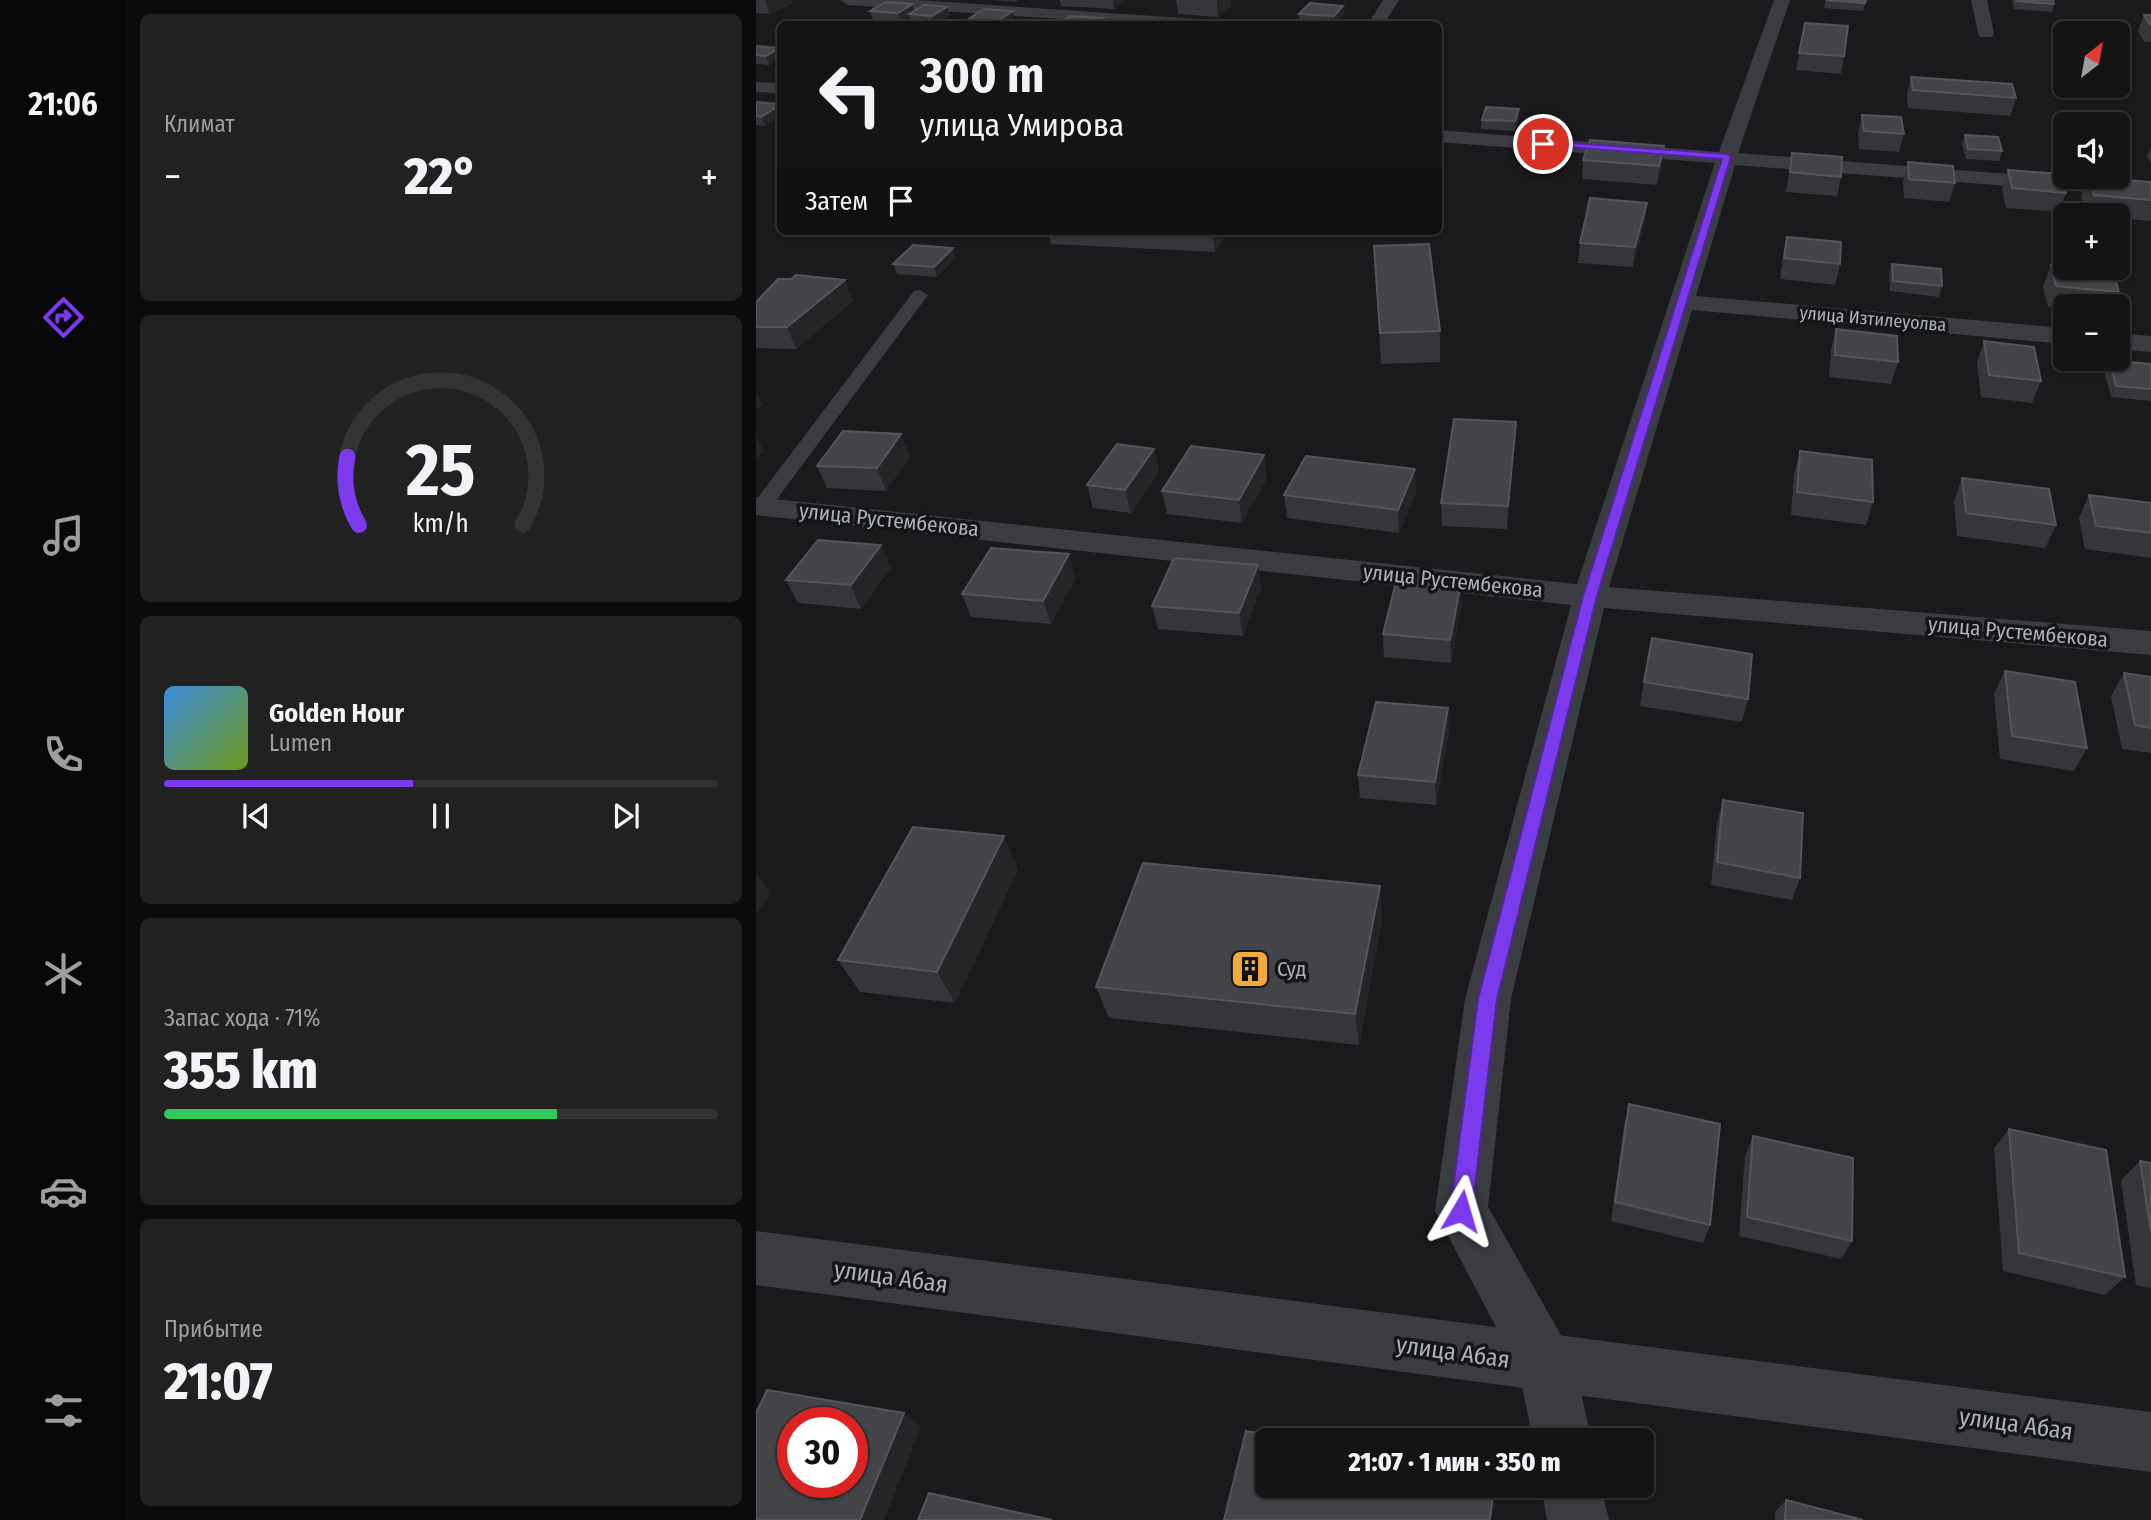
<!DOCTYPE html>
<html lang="ru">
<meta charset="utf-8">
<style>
:root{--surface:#141415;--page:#212122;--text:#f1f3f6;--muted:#9d9ea0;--line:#333334;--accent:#7c3aed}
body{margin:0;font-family:"Fira Sans Condensed",sans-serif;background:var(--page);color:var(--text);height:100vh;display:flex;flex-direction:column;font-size:26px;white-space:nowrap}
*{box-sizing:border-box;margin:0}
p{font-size:23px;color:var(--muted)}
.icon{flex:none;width:38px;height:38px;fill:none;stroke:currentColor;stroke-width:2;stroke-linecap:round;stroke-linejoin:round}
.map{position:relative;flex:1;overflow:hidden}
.drawer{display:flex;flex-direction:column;gap:14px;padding:14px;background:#0b0b0c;width:630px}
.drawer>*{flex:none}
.top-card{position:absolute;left:21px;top:21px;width:665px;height:214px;border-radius:10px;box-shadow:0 2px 5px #0004,0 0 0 2px var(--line);background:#141415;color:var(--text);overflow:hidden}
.needle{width:46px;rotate:31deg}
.buttons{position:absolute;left:1297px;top:21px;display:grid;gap:14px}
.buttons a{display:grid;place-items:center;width:77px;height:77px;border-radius:10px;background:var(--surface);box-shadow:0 2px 5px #0004,0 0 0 2px var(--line);font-size:35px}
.speed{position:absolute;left:21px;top:1407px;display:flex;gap:14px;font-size:35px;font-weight:700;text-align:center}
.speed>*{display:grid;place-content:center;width:91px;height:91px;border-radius:50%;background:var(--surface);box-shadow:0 2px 5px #0004,0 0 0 2px var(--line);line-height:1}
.speed .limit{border:10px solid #d22;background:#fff;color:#111}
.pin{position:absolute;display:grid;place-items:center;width:60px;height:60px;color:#fff;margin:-30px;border:4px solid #fff;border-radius:50%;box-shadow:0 2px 7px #0007}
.me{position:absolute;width:77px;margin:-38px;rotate:7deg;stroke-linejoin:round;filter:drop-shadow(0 0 5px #0008)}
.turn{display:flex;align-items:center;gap:24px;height:147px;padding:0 28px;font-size:32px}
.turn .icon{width:91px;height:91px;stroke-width:2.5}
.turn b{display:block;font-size:49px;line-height:60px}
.then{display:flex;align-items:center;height:66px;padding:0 28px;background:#0003;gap:14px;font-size:26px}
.big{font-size:52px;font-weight:800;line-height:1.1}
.drawer .tile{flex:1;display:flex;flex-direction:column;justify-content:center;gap:10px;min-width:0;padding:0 24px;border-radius:10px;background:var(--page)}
.drawer .dial{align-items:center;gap:0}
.dial svg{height:182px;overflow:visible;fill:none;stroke:var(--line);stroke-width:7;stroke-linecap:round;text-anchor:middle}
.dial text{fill:var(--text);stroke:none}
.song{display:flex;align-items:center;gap:21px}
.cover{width:84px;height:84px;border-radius:10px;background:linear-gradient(135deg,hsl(210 70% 55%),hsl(80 70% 35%))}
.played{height:7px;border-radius:4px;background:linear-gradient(90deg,var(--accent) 45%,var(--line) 45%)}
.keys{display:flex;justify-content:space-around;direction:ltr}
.heat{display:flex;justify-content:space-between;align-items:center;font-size:38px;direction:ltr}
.charge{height:10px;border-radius:5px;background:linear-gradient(90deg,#34c759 71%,var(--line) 0)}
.trip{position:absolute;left:499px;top:1428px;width:399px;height:70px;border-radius:10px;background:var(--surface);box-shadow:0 2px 5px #0004,0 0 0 2px var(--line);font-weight:800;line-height:70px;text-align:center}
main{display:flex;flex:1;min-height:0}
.tabs{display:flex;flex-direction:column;width:126px;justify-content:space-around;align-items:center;background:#080808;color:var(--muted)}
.tabs .icon{width:49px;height:49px}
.tabs .on{color:var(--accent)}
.tabs b{font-size:32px;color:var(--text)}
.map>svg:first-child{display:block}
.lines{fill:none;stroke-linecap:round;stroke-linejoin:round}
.service{fill:#3b3c41;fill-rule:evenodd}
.minor{fill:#3b3c41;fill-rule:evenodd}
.tertiary{fill:#3b3c41;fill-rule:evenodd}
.wall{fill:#36363a}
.shaded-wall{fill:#252528}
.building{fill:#434448;stroke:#53555a;stroke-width:2;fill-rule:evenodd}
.route{fill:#7c3aed;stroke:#51269a;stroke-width:2}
.labels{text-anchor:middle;stroke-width:7;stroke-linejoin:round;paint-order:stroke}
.far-street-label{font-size:18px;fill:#acb2bb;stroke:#151517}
.street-label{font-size:21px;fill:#acb2bb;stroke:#151517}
.poi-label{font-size:21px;fill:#acb2bb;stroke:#151517;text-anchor:start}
.near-street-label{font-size:24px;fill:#acb2bb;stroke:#151517}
</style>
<main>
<nav class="tabs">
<b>21:06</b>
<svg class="icon on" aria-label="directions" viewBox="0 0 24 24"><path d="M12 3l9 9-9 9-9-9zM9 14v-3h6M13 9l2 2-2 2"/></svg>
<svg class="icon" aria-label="music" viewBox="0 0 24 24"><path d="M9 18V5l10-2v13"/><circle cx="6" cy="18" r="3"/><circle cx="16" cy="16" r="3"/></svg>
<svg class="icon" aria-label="phone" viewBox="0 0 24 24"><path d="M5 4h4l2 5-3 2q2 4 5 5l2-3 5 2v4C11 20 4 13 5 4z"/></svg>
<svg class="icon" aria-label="climate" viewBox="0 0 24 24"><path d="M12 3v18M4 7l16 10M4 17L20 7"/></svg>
<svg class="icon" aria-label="car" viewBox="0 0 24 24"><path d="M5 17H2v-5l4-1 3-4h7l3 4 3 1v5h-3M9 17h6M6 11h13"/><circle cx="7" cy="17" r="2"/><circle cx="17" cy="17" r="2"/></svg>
<svg class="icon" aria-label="filters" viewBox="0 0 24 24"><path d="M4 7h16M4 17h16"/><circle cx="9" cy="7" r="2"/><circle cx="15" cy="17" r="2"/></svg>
</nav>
<section class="drawer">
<div class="tile"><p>Климат</p>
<div class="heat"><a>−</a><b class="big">22°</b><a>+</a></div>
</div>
<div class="tile dial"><svg viewBox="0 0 100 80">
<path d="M14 69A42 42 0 1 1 86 69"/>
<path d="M14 69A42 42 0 0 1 9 39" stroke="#7c3aed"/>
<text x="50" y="56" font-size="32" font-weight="700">25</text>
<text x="50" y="72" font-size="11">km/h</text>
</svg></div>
<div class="tile">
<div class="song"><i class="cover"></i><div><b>Golden Hour</b><p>Lumen</p></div></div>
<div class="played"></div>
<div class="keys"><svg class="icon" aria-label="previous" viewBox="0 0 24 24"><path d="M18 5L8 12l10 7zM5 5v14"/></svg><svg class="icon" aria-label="pause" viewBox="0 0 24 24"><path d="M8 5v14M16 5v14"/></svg><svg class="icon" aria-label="next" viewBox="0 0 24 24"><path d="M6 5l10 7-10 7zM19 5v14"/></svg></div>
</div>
<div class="tile"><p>Запас хода · 71%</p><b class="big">355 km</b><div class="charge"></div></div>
<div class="tile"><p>Прибытие</p><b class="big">21:07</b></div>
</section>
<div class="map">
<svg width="1395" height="1520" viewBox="0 0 1395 1520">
<rect width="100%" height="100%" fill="#1a1a1c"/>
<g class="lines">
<path class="service" d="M 164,290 L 172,295 L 13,510 L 0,511 L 0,500 L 158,291 Z"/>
<path class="minor" d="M 84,0 L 161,0 L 442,19 L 450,24 L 379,24 L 92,5 Z
M 627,0 L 643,0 L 628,24 L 612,24 Z
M 1018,0 L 1034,0 L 982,153 L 1395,185 L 1395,197 L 979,165 L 940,296 L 1309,328 L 1309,344 L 936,310 L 853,587 L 1395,631 L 1395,655 L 848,608 L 755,999 L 732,1207 L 810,1344 L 818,1364 L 836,1440 L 777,1440 L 763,1371 L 679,1211 L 709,999 L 815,605 L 0,515 L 0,497 L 821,584 L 959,163 L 682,142 L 682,130 L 963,152 Z
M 1215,0 L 1231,0 L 1238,33 L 1236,37 L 1224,37 L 1222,33 Z
M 0,82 L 24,83 L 24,93 L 0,92 Z
M 1362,333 L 1395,336 L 1395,352 L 1362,349 Z
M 785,1486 L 845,1486 L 853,1520 L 791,1520 Z"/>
<path class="tertiary" d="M 0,1231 L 1395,1412 L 1395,1472 L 0,1285 Z"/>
</g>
<path class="wall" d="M 0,0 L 35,0 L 36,3 L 14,14 L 0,13 Z
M 235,0 L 262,0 L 260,2 Z
M 304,0 L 370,0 L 358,9 L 305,6 Z
M 420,0 L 474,0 L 475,5 L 462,17 L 422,14 Z
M 1070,0 L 1110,0 L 1107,11 L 1068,8 Z
M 1256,0 L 1297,0 L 1298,4 L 1296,12 L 1258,9 Z
M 587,6 L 588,14 L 578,24 L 544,22 L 543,14 Z
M 191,7 L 194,15 L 179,24 L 155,22 L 153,16 L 145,21 L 117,19 L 114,11 L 159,11 Z
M 1388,15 L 1395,15 L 1395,42 L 1388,42 L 1382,31 Z
M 258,19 L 251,24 L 208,24 L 208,22 Z
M 1049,23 L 1088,56 L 1085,74 L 1040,70 Z
M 0,46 L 24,48 L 24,58 L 13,65 L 0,64 Z
M 1155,77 L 1260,98 L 1254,116 L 1152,108 L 1151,94 Z
M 0,102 L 24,104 L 24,116 L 9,126 L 0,125 Z
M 1106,115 L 1148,134 L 1143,152 L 1103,149 L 1102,133 Z
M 763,118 L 759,131 L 725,129 L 726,120 Z
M 1209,135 L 1246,151 L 1243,161 L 1210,159 L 1206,144 Z
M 908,146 L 906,165 L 901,185 L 826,179 L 827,160 Z
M 1395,147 L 1395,164 L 1391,156 Z
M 1036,153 L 1085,177 L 1081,196 L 1030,192 Z
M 24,158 L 24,171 L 23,171 L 19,161 Z
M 1152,162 L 1199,183 L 1193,202 L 1148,198 L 1147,182 Z
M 1252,170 L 1310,193 L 1303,212 L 1250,208 L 1246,189 Z
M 1332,177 L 1395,182 L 1395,221 L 1362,218 L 1362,215 L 1331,215 L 1325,196 Z
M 891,203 L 889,223 L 877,267 L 822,263 L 824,243 Z
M 292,231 L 471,231 L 459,252 L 295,244 Z
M 1031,237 L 1084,264 L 1079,285 L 1024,279 L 1027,257 Z
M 618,246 L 684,331 L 684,362 L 625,364 Z
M 200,258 L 181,277 L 141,274 L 137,264 Z
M 1136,264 L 1186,286 L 1183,297 L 1134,291 L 1133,275 Z
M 1295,265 L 1363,292 L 1357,306 L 1309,306 L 1309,308 L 1292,307 L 1287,286 Z
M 89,280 L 97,301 L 40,349 L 0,348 L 0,302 Z
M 1080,329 L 1142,362 L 1135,384 L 1073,377 L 1075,350 Z
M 1228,341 L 1285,381 L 1276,403 L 1225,397 L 1221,363 Z
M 1353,360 L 1395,364 L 1395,401 L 1355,397 L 1348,371 Z
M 760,422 L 751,529 L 686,526 L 685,503 Z
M 398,449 L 403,472 L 375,513 L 337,508 L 331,485 Z
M 1044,451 L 1117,502 L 1110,525 L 1035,515 L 1038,474 Z
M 154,456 L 130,491 L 71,488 L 61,466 Z
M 511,478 L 486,523 L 411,514 L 406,491 Z
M 1206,478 L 1300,525 L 1289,548 L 1201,536 L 1198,501 Z
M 660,492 L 643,533 L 531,518 L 528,495 Z
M 1333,495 L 1395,503 L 1395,558 L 1329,549 L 1323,518 Z
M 502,565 L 505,588 L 487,636 L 402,629 L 396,606 Z
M 135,568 L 105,609 L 42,603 L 30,580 Z
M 320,578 L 295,624 L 215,617 L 206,594 Z
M 705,583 L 705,607 L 695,663 L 628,657 L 627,634 Z
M 1249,671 L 1331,748 L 1318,771 L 1244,759 L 1238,694 Z
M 1368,673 L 1395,677 L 1395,753 L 1366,749 L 1355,696 Z
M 888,682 L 992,699 L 986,722 L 884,706 Z
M 693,731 L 680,805 L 604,798 L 602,775 Z
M 967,800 L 1044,878 L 1036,900 L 955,885 L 961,823 Z
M 262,869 L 199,1003 L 104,992 L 82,960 Z
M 626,919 L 603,1045 L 353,1018 L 340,987 Z
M 873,1104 L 954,1225 L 947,1243 L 855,1221 L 868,1125 Z
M 1253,1129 L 1369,1277 L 1349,1295 L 1247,1271 L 1238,1149 Z
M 997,1136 L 1096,1241 L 1085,1259 L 983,1236 L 989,1156 Z
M 1384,1161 L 1395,1163 L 1395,1288 L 1380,1285 L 1365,1180 Z
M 1030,1500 L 1107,1520 L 1019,1520 L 1019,1512 Z"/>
<path class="shaded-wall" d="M 9,0 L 35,0 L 36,3 L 14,14 Z
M 358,0 L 370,0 L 358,9 L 357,1 Z
M 461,0 L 474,0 L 475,5 L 462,17 Z
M 157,4 L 159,12 L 153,14 L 153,16 L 145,21 L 142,13 Z
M 587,6 L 588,14 L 578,24 L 578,16 Z
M 191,7 L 194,15 L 179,24 L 176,16 Z
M 257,11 L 258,19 L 251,24 L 237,24 Z
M 347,18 L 349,24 L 338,24 Z
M 24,48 L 24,58 L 13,65 L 10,56 Z
M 24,105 L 24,116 L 9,126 L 5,117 Z
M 763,109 L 763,118 L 759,131 L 759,121 Z
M 908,146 L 906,165 L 901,185 L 903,166 Z
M 891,203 L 889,223 L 877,267 L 879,247 Z
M 456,231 L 471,231 L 459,252 Z
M 197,248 L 200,258 L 181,277 L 178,267 Z
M 89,280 L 97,301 L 40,349 L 31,327 Z
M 0,392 L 6,405 L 0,410 Z
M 760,422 L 759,444 L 751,529 L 752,506 Z
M 145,434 L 154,456 L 130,491 L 121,468 Z
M 0,436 L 8,452 L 0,459 Z
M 398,449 L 403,472 L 375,513 L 369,490 Z
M 508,455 L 511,478 L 486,523 L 483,500 Z
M 659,469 L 660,492 L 643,533 L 642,510 Z
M 125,545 L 135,568 L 105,609 L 95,585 Z
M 313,554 L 320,578 L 295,624 L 287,601 Z
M 502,565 L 505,588 L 487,636 L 483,613 Z
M 705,583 L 705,607 L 695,663 L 694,640 Z
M 692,708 L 693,731 L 680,805 L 679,782 Z
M 248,836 L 262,869 L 199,1003 L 181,972 Z
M 0,874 L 14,893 L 0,915 Z
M 624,886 L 626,919 L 603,1045 L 599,1014 Z
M 148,1413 L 165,1427 L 128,1520 L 104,1520 Z"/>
<path class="building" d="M 1070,0 L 1110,0 L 1109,3 Z
M 1260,0 L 1297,0 L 1298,4 L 1261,1 Z
M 130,2 L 157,4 L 142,13 L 114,11 Z
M 554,3 L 587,6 L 578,16 L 543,14 Z
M 168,5 L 191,7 L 176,16 L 153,14 Z
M 228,9 L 257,11 L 237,24 L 208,22 Z
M 1388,15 L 1395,15 L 1395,25 L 1394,25 Z
M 315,16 L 347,18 L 338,24 L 302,24 Z
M 395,21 L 427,23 L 425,24 L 391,24 Z
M 1049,23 L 1092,26 L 1088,56 L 1043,53 Z
M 0,46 L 24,48 L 10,56 L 0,55 Z
M 1155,77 L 1256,84 L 1260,98 L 1157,90 Z
M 0,102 L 24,104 L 24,105 L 5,117 L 0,116 Z
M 730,107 L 763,109 L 759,121 L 726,120 Z
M 1106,115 L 1145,117 L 1148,134 L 1108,131 Z
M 1209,135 L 1242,137 L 1246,151 L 1212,149 Z
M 834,140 L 908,146 L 903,166 L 827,160 Z
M 1036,153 L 1086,157 L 1085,177 L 1034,172 Z
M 1152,162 L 1197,166 L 1199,183 L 1153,179 Z
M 1252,170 L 1305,174 L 1310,193 L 1256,188 Z
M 1333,177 L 1395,182 L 1395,200 L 1338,195 Z
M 834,198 L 891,203 L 879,247 L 824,243 Z
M 1031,237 L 1085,242 L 1084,264 L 1028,258 Z
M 673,244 L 684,331 L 624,333 L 618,246 Z
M 157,245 L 197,248 L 178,267 L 137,264 Z
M 1136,264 L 1185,269 L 1186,286 L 1137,281 Z
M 1295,265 L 1309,267 L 1309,268 L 1357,272 L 1363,292 L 1300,286 Z
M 40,275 L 89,280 L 31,327 L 0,327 L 0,302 L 22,279 L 35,279 Z
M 1080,329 L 1141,336 L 1142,362 L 1079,355 Z
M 1228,341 L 1278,347 L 1285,381 L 1233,375 Z
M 1353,360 L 1395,364 L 1395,389 L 1360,386 Z
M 698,419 L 760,422 L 752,506 L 685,503 Z
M 87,431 L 145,434 L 121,468 L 61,466 Z
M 361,444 L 398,449 L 369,490 L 331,485 Z
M 435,446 L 508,455 L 483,500 L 406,491 Z
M 1044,451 L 1116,460 L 1117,502 L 1041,492 Z
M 550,456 L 659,469 L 642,510 L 528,495 Z
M 1206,478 L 1293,489 L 1300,525 L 1210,513 Z
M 1333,495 L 1395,503 L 1395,533 L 1340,526 Z
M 62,540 L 125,545 L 95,585 L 30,580 Z
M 235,548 L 313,554 L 287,601 L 206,594 Z
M 418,558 L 502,565 L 483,613 L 396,606 Z
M 641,578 L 705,583 L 694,640 L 627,634 Z
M 896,638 L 996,654 L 992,699 L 888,682 Z
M 1249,671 L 1319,682 L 1331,748 L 1256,736 Z
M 1368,673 L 1395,677 L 1395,728 L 1379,725 Z
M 620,702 L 692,708 L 679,782 L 602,775 Z
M 967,800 L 1047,813 L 1044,878 L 961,862 Z
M 157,827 L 248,836 L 181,972 L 82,960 Z
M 387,863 L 624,886 L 599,1014 L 340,987 Z
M 873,1104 L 964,1124 L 954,1225 L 859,1202 Z
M 1253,1129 L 1350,1150 L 1369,1277 L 1263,1253 Z
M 997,1136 L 1097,1158 L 1096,1241 L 991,1217 Z
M 1384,1161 L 1395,1163 L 1395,1232 Z
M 11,1390 L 148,1413 L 104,1520 L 0,1520 L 0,1413 ZM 37,1423 L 96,1423 L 96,1482 L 37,1482 Z
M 490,1431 L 541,1440 L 511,1440 L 511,1486 L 738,1486 L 734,1520 L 468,1520 Z
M 173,1493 L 296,1520 L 162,1520 Z
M 1030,1500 L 1107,1520 L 1029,1520 Z"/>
<path class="route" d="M 787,141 L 971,154 L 975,157 L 841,596 L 741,999 L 716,1211 L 713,1219 L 705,1222 L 697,1219 L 694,1211 L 722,999 L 827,596 L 966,159 L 784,145 Z"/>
<defs>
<g id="building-square" transform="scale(2.0125)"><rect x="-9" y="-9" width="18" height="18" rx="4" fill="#f0ab3d" stroke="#151517"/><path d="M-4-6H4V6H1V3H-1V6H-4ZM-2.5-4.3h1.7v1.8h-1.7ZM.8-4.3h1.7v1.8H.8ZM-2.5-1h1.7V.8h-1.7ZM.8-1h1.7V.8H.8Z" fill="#111"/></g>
</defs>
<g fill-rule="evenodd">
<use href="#building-square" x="494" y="969"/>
</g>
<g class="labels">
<g class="far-street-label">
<text transform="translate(1117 319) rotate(5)" y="6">улица Изтилеуолва</text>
</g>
<g class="street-label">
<text transform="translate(133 520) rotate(6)" y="7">улица Рустембекова</text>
<text transform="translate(697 581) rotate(6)" y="7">улица Рустембекова</text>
<text transform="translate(1262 632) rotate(5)" y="7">улица Рустембекова</text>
</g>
<g class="poi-label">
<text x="521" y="976">Суд</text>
</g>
<g class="near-street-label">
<text transform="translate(135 1277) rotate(8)" y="8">улица Абая</text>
<text transform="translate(697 1352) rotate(8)" y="8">улица Абая</text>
<text transform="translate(1260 1424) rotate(8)" y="8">улица Абая</text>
</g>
</g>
</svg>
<div class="buttons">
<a><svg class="needle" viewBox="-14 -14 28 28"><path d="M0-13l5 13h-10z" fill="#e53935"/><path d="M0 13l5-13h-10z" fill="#9d9ea0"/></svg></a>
<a><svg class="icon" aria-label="sound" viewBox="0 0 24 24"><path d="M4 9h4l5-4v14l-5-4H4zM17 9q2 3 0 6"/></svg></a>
<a>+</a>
<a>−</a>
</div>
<div class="speed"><div class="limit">30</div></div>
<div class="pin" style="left:787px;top:144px;background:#d93025"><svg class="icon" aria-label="arrive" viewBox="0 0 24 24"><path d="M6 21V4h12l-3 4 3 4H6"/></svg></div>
<svg class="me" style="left:705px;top:1211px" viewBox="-20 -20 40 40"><path d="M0-17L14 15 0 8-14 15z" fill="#7c3aed" stroke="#fff" stroke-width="4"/></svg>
<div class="trip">21:07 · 1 мин · 350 m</div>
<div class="top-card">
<div class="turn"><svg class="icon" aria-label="left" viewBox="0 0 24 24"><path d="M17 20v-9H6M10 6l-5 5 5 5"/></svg><div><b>300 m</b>улица Умирова</div></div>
<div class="then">Затем<svg class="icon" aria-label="arrive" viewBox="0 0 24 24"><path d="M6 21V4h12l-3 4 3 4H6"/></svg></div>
</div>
</div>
</main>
